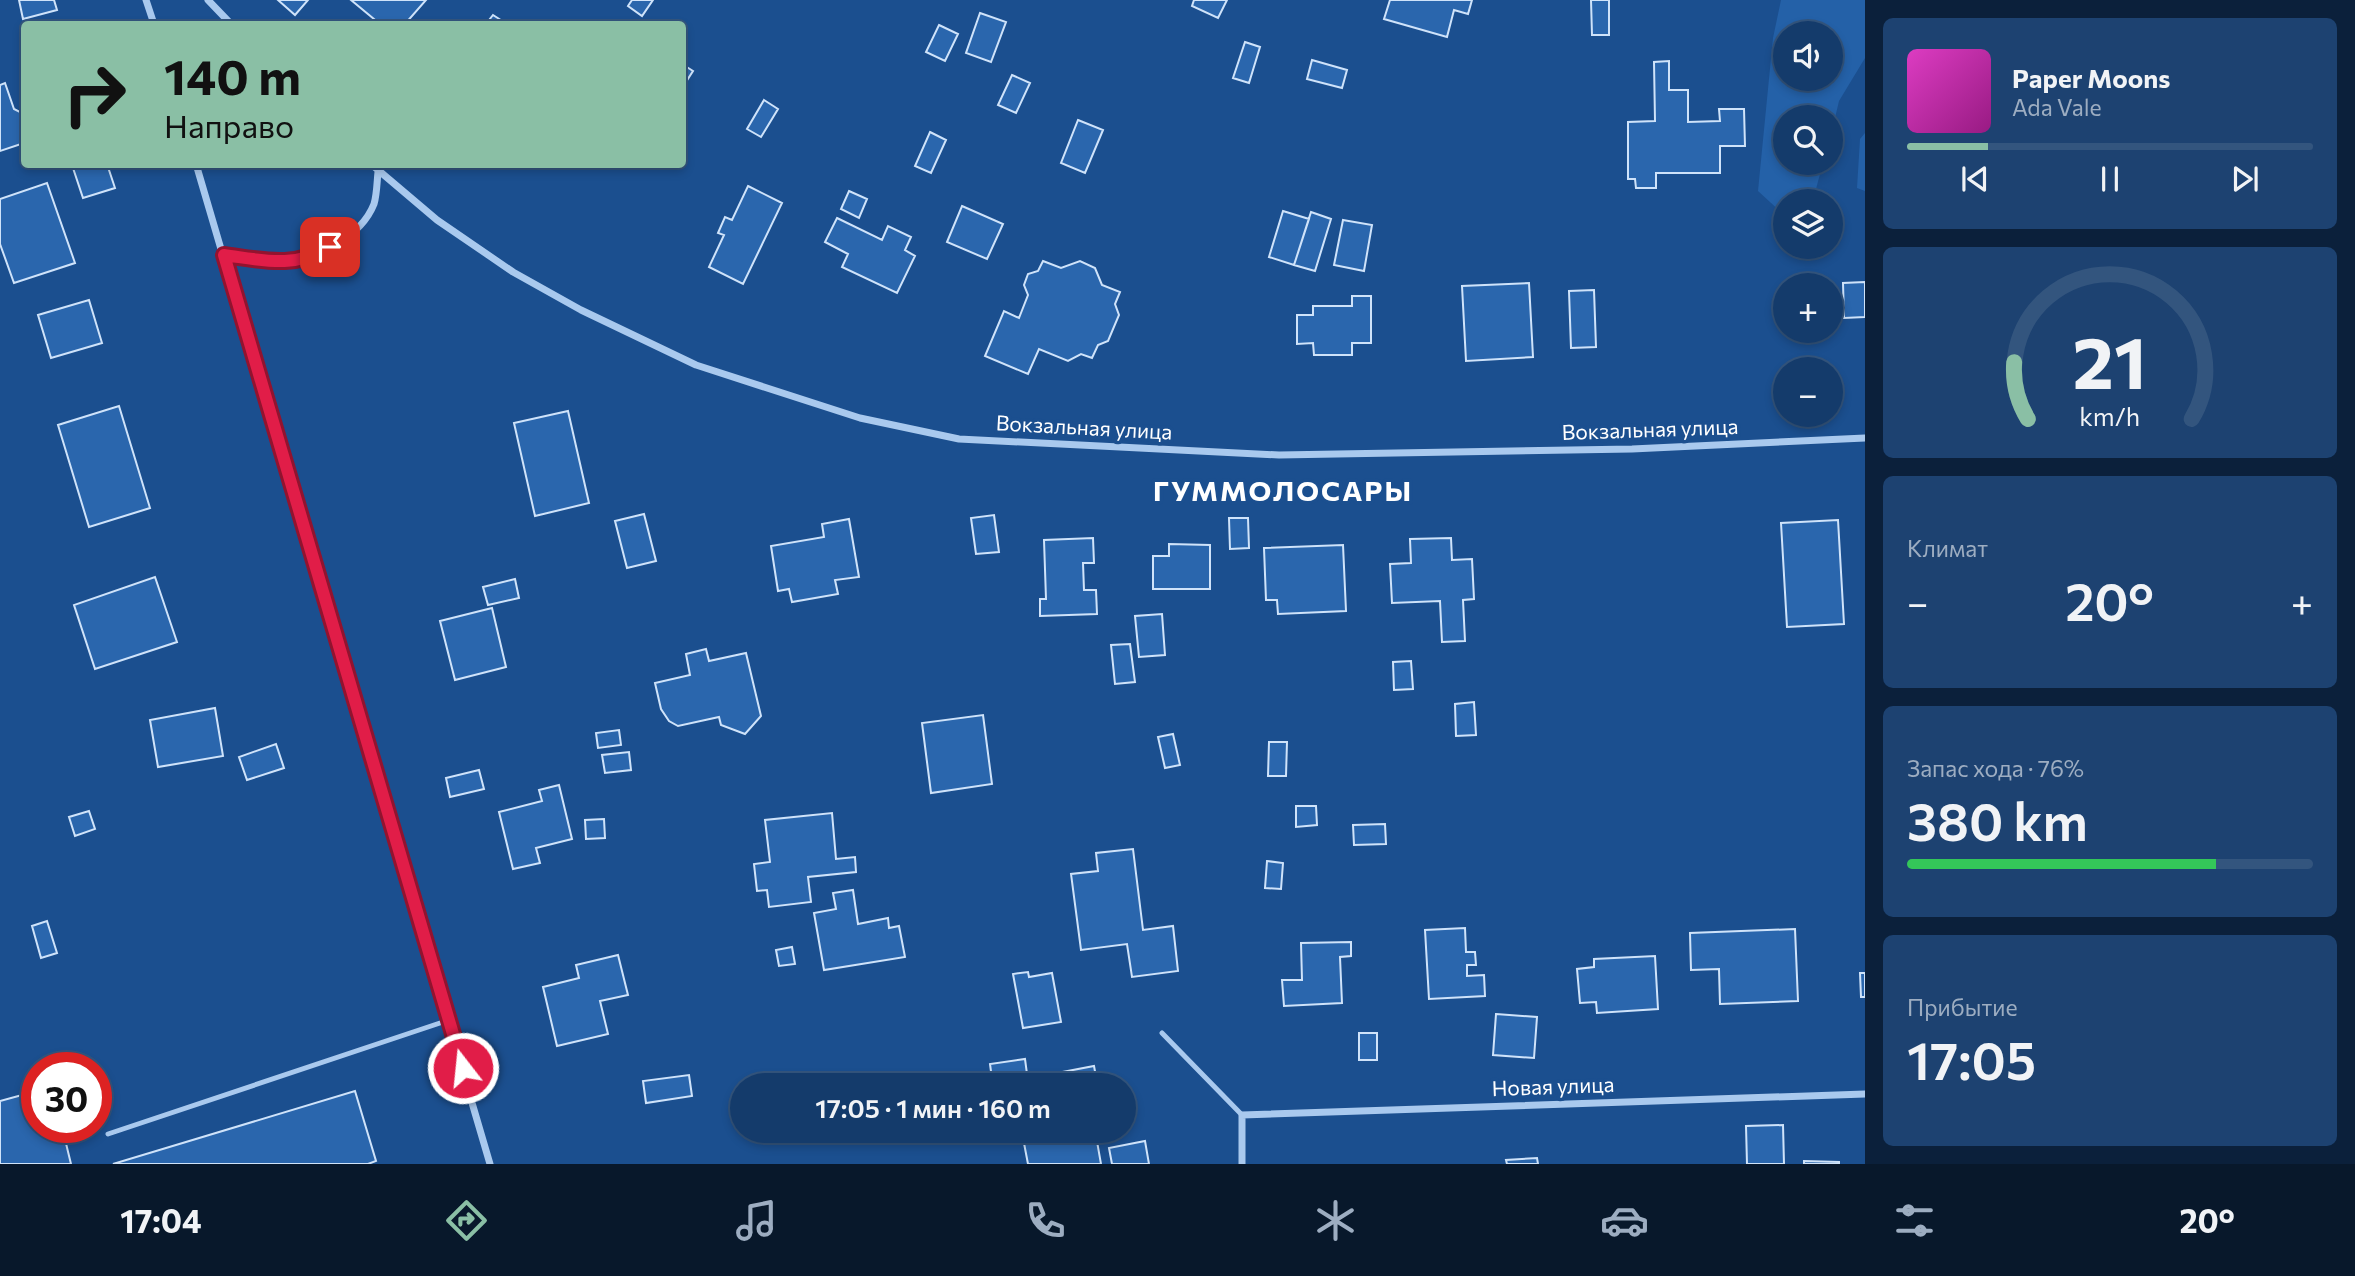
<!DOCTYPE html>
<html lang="ru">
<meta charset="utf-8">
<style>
:root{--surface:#143b6b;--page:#1d4271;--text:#f1f3f6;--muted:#9dadc1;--line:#33557e;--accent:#8abfa5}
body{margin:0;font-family:Commissioner,sans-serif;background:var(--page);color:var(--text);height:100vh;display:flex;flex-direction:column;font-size:26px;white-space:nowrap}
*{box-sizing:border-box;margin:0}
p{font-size:23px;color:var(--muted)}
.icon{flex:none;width:38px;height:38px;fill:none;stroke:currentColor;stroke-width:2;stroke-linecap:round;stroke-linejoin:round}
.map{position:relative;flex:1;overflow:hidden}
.sheet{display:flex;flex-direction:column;gap:18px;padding:18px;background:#0b203b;width:490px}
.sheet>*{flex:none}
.top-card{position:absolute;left:21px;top:21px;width:665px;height:147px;border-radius:7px;box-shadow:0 4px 10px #0003,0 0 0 2px var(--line);background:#8abfa5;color:#111;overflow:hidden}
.fabs{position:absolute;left:1773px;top:21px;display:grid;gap:14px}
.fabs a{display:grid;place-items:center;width:70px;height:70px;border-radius:50%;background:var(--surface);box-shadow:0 4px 10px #0003,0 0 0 2px var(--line);font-size:35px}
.speed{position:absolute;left:21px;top:1052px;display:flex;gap:14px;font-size:35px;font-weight:700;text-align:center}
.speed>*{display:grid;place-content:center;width:91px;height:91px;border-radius:50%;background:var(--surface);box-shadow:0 4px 10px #0003,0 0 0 2px var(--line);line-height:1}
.speed .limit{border:10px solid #d22;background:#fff;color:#111}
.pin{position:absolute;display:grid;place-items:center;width:60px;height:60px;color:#fff;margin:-30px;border-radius:14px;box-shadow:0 4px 10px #0006}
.me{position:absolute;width:77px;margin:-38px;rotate:344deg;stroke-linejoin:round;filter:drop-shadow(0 0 5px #0008)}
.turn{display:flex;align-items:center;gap:24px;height:147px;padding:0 28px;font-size:32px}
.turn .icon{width:91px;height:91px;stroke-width:2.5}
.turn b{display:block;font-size:49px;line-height:60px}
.big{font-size:52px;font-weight:600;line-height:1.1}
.sheet .card{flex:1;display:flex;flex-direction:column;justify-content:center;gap:10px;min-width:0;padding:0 24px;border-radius:10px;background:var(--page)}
.sheet .dial{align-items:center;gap:0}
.dial svg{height:182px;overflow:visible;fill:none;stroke:var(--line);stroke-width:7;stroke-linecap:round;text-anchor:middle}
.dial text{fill:var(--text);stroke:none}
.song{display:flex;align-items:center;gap:21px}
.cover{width:84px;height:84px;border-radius:10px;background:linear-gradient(135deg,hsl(310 70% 55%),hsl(310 70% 35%))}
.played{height:7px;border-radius:4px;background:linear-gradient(90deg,var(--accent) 20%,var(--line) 20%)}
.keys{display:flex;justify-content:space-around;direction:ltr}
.heat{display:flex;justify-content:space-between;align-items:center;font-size:38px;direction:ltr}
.charge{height:10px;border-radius:5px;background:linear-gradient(90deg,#34c759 76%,var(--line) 0)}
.trip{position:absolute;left:730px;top:1073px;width:406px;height:70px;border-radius:35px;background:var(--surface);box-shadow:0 4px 10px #0003,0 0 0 2px var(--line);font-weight:600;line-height:70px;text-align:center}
.tabs{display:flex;height:112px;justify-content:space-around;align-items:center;background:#08182b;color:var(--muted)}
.tabs .icon{width:49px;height:49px}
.tabs .active{color:var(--accent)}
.tabs b{font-size:32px;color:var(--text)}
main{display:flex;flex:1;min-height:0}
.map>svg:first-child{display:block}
.green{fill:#2461a8;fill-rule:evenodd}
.building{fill:#2a66ad;stroke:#cfe3fa;stroke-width:2}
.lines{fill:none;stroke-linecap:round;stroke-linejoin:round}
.service{stroke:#a9c9ee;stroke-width:5}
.minor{stroke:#a9c9ee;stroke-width:7}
.route-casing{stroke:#92132f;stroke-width:18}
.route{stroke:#e11d48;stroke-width:12}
.labels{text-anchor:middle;stroke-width:7;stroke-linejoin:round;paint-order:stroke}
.street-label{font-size:21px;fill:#fff;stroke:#1b4f8f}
.district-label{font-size:28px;font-weight:bold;letter-spacing:2px;fill:#fff;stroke:#1b4f8f}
</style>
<main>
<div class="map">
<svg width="1865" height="1164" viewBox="0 0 1865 1164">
<rect width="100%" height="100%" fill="#1b4f8f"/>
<path class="green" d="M 1781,0 L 1865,0 L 1865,58 L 1839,101 L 1831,135 L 1830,117 L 1785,117 L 1785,163 L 1823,163 L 1813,200 L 1785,201 L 1785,216 L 1758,191 L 1773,38 ZM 1785,33 L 1830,33 L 1830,79 L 1785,79 Z
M 1865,133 L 1865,191 L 1857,188 L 1860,139 Z"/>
<path class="building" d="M 19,0 L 54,0 L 57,10 L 23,19 Z
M 278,0 L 308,0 L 295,15 Z
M 351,0 L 426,0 L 405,24 L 380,24 Z
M 632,0 L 653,0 L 642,16 L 628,6 Z
M 1194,0 L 1227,0 L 1218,18 L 1192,6 Z
M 1390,0 L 1472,0 L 1468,14 L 1454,10 L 1447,37 L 1384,19 Z
M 1591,0 L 1609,0 L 1609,35 L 1592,35 Z
M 980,13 L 1006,22 L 991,62 L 966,53 Z
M 493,15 L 507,24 L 486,24 Z
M 939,25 L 958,34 L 945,61 L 926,52 Z
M 1245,42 L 1260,47 L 1249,83 L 1233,78 Z
M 1312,60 L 1347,70 L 1342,88 L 1307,79 Z
M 1669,61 L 1669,90 L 1688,90 L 1688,122 L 1720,121 L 1719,109 L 1744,109 L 1745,146 L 1720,146 L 1720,173 L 1656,173 L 1656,188 L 1636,188 L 1635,179 L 1628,179 L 1628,122 L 1655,121 L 1654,62 Z
M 682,64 L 693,71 L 682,88 Z
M 1012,75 L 1030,83 L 1016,113 L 998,105 Z
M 5,83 L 14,109 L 24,114 L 24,143 L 0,151 L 0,85 Z
M 764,100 L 778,109 L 761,137 L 747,129 Z
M 1078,120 L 1103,130 L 1085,173 L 1061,163 Z
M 930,132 L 946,140 L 931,173 L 915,166 Z
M 107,164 L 115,188 L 83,198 L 72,165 Z
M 47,183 L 75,263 L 14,283 L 0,244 L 0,199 Z
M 748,186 L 782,203 L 743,284 L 709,267 L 724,235 L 718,233 L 725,217 L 732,220 Z
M 849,191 L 867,199 L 859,218 L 841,209 Z
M 962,206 L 1003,224 L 987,259 L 947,242 Z
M 1283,211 L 1309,219 L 1294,265 L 1269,257 Z
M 1311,212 L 1331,219 L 1315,271 L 1294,265 Z
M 837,218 L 882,240 L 888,226 L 911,237 L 905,250 L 915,256 L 897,293 L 842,267 L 848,254 L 825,242 Z
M 1343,220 L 1372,225 L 1364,271 L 1334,265 Z
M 1043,261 L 1061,268 L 1080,261 L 1095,268 L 1102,285 L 1120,292 L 1115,304 L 1119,315 L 1108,341 L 1098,345 L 1092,358 L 1081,354 L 1068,361 L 1039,349 L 1028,374 L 985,356 L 1004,311 L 1019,318 L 1028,295 L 1024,285 L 1028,274 L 1038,271 Z
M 1865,282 L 1865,317 L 1844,318 L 1843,283 Z
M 1529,283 L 1533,357 L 1466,361 L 1462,286 Z
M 1594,290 L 1596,347 L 1571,348 L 1569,291 Z
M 1352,296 L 1371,296 L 1371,343 L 1352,343 L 1352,355 L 1314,355 L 1313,343 L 1297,344 L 1297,315 L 1313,315 L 1313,306 L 1352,306 Z
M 89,300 L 102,343 L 51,358 L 38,315 Z
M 119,406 L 150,508 L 89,527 L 58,425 Z
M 568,411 L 589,503 L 535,516 L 514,423 Z
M 644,514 L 656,561 L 627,568 L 615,521 Z
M 994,515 L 999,552 L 976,554 L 971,518 Z
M 1229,518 L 1248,518 L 1249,548 L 1230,549 Z
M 849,519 L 859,577 L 835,580 L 838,594 L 792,602 L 789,589 L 778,591 L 771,546 L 824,537 L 822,524 Z
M 1838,520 L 1844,624 L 1787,627 L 1781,523 Z
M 1093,538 L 1094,563 L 1083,563 L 1084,590 L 1096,590 L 1097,614 L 1040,616 L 1040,599 L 1046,599 L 1044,540 Z
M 1451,538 L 1452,560 L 1472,559 L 1474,599 L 1463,600 L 1465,641 L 1442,642 L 1440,601 L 1392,603 L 1390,564 L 1411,563 L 1410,539 Z
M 1169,544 L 1210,545 L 1210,589 L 1153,589 L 1153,556 L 1169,556 Z
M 1343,545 L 1346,611 L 1278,614 L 1277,600 L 1266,600 L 1264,548 Z
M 155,577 L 177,642 L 95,669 L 74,605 Z
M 515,579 L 519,598 L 488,605 L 483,587 Z
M 492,608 L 506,667 L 455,680 L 440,621 Z
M 1162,614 L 1165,655 L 1139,657 L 1135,616 Z
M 1130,644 L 1135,682 L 1115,684 L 1111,645 Z
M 706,649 L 709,661 L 746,653 L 761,716 L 745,734 L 721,725 L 719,717 L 678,726 L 669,721 L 661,709 L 655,683 L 690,675 L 686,654 Z
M 1411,661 L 1413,689 L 1394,690 L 1393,662 Z
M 1474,702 L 1476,735 L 1456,736 L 1455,704 Z
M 215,708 L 223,756 L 158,767 L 150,720 Z
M 983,715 L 992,784 L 931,793 L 922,723 Z
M 619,730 L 621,745 L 598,748 L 596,733 Z
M 1173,734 L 1180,765 L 1165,768 L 1158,737 Z
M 1269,742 L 1287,742 L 1286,776 L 1268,776 Z
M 276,744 L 284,768 L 247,780 L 239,757 Z
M 629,752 L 631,770 L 605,773 L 602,755 Z
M 479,770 L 484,789 L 450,797 L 446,778 Z
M 559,785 L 572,839 L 536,848 L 540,863 L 513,869 L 499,812 L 542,801 L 539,790 Z
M 1296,806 L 1316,806 L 1317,825 L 1296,827 Z
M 89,811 L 95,829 L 75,836 L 69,817 Z
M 832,813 L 836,859 L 855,857 L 856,872 L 808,877 L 811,902 L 769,907 L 767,890 L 757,891 L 754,864 L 770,862 L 765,820 Z
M 604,819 L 605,838 L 586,839 L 585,820 Z
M 1385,824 L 1386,844 L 1354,845 L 1353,825 Z
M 1133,849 L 1143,930 L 1173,926 L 1178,971 L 1132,977 L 1127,944 L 1081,950 L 1071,874 L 1098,871 L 1096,853 Z
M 1267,861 L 1283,863 L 1281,889 L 1265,888 Z
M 853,890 L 858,924 L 888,918 L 889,928 L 899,926 L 905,957 L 824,970 L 814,913 L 836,909 L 833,893 Z
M 47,921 L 57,953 L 41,958 L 32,926 Z
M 1465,928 L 1466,952 L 1475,952 L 1476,965 L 1467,965 L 1467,976 L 1484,975 L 1485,996 L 1429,999 L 1425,930 Z
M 1795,929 L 1798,1001 L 1720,1004 L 1719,969 L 1691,970 L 1690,933 Z
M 1351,942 L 1351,956 L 1340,957 L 1342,1003 L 1284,1006 L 1282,980 L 1302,980 L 1301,943 Z
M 792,947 L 795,964 L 779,966 L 776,950 Z
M 618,955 L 628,995 L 600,1001 L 608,1034 L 557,1046 L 543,987 L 579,978 L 576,965 Z
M 1655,956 L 1658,1009 L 1597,1013 L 1596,1002 L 1580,1003 L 1577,969 L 1594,967 L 1594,959 Z
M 1028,972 L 1029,977 L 1052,973 L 1061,1022 L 1023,1028 L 1013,974 Z
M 1860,973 L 1865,973 L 1865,997 L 1861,997 Z
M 1496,1014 L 1537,1017 L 1534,1058 L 1493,1055 Z
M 1359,1033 L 1377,1033 L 1377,1060 L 1359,1060 Z
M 1025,1059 L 1027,1074 L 992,1079 L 990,1064 Z
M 1094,1066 L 1097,1082 L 1086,1085 L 1038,1085 L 1036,1077 Z
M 37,1074 L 37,1097 L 30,1076 Z
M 689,1075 L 692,1096 L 646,1103 L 643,1081 Z
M 912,1080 L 912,1085 L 870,1085 Z
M 355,1091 L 376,1161 L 368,1164 L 113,1164 Z
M 22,1095 L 28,1119 L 37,1117 L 37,1127 L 62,1127 L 71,1164 L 0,1164 L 0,1101 Z
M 1783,1125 L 1784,1164 L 1747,1164 L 1746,1126 Z
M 1037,1130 L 1095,1130 L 1101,1164 L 1028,1164 L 1023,1138 L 1038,1135 Z
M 1145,1141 L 1149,1164 L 1112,1164 L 1109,1148 Z
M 1537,1158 L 1538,1164 L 1507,1164 L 1506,1160 Z
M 1804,1161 L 1839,1162 L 1839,1164 L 1804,1164 Z"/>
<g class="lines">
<path class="service" d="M 1162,1033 L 1242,1115
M 108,1134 L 449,1020"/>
<path class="minor" d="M 146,0 L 154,24
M 208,0 L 231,24
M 196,164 L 490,1164
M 371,164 L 437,220 L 513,272 L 581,310 L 696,365 L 860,418 L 959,439 L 1279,455 L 1632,449 L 1865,438
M 224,255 C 242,257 264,264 282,262 C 316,260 361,237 374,204 C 377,194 377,181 378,172
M 1242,1164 L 1242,1115 L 1865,1094"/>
</g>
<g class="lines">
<g class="route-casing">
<path id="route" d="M 330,247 C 294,269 262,260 224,255 L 463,1068"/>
</g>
<use href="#route" class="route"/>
</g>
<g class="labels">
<g class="street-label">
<text transform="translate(1084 428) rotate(3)" y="7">Вокзальная улица</text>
<text transform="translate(1650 430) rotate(-2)" y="7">Вокзальная улица</text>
<text transform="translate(1553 1087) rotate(-2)" y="7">Новая улица</text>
</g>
<g class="district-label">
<text x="1283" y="501">ГУММОЛОСАРЫ</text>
</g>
</g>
</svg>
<div class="fabs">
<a><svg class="icon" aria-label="sound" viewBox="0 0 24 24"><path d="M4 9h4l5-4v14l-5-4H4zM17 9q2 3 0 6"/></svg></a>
<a><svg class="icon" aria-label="search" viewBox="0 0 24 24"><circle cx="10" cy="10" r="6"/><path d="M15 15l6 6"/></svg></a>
<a><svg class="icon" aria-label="layers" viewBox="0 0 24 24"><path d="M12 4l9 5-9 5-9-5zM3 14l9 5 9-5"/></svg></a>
<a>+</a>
<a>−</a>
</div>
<div class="speed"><div class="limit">30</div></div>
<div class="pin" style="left:330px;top:247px;background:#d93025"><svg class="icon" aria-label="arrive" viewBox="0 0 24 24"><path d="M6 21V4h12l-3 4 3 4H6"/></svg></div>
<svg class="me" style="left:463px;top:1068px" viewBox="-20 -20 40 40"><circle r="17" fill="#e11d48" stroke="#fff" stroke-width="3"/><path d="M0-11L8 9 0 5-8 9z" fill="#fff"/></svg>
<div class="trip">17:05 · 1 мин · 160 m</div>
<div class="top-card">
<div class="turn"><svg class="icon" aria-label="right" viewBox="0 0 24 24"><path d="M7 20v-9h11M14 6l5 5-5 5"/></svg><div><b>140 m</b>Направо</div></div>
</div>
</div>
<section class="sheet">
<div class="card">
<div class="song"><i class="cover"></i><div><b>Paper Moons</b><p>Ada Vale</p></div></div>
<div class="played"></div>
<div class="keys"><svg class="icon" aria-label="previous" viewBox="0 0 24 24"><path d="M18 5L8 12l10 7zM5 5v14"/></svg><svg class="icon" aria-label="pause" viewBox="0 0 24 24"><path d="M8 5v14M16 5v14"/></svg><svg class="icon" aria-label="next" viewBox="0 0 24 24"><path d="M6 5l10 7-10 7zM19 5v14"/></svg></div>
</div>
<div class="card dial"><svg viewBox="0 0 100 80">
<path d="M14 69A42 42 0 1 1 86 69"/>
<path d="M14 69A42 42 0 0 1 8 44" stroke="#8abfa5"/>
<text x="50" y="56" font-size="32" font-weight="700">21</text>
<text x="50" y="72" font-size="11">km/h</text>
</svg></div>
<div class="card"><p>Климат</p>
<div class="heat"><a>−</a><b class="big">20°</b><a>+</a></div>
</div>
<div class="card"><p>Запас хода · 76%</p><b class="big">380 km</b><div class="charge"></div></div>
<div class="card"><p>Прибытие</p><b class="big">17:05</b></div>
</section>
</main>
<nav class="tabs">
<b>17:04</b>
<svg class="icon active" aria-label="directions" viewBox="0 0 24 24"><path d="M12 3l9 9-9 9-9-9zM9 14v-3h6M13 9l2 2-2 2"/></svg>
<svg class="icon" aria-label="music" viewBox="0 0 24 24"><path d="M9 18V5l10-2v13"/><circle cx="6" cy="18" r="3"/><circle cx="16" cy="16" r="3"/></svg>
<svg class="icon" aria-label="phone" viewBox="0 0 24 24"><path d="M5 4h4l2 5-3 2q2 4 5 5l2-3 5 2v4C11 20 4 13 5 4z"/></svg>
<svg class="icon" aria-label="climate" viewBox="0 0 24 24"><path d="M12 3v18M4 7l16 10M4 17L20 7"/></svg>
<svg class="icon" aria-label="car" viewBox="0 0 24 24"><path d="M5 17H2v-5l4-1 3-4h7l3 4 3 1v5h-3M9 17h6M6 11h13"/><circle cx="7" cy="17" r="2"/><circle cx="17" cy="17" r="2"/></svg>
<svg class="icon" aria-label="filters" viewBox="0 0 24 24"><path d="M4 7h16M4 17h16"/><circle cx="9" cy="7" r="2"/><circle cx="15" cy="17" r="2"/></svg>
<b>20°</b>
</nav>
